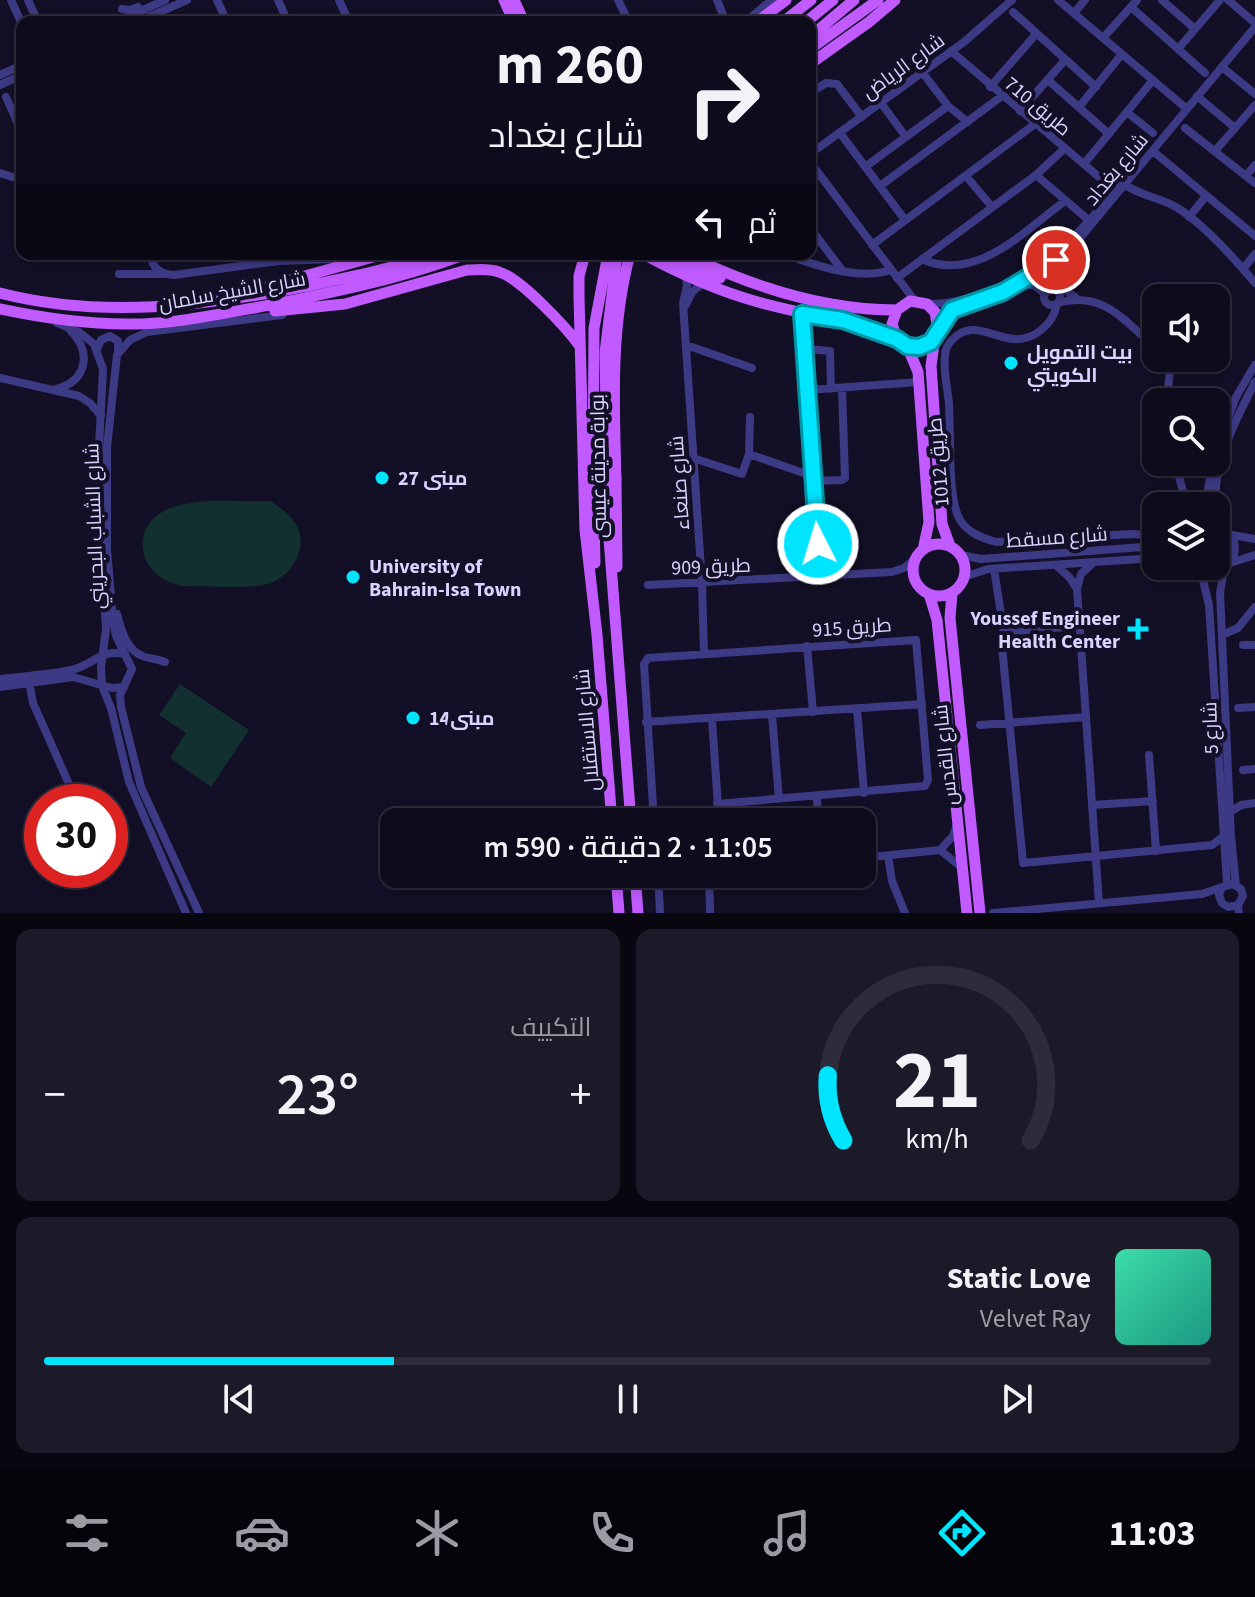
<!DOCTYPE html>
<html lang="ar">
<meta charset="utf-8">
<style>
:root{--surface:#0e0b1c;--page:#1c1929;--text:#f1f3f6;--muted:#9b9ba3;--line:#2e2b3b;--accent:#00e5ff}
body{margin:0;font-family:"Source Sans 3",Cairo,sans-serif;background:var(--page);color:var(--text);direction:rtl;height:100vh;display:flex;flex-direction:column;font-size:30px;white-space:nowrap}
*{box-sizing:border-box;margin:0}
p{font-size:26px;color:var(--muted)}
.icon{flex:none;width:44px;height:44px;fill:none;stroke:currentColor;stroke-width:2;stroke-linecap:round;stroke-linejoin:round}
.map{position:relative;height:913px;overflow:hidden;direction:ltr}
.drawer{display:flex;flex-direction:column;gap:16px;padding:16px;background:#08060f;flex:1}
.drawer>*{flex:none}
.guide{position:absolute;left:16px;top:16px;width:800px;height:244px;border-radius:16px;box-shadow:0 4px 12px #0003,0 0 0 2px var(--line);direction:rtl;background:#0e0b1c;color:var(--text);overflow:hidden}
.buttons{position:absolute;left:1142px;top:284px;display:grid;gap:16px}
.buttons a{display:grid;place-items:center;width:88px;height:88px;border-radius:16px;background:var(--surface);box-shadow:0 4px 12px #0003,0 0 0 2px var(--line);font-size:40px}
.speed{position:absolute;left:24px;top:784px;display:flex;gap:16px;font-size:40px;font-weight:700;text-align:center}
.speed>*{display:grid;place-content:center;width:104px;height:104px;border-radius:50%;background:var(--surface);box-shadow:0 4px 12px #0003,0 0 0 2px var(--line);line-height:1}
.speed .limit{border:12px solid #d22;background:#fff;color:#111}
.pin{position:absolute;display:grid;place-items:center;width:68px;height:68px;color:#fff;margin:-34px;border:4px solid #fff;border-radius:50%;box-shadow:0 2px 8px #0007}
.me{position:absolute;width:88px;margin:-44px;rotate:355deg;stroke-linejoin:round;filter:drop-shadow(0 0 6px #0008)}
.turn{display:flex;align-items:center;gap:28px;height:168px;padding:0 40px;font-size:36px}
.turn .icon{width:104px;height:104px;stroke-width:2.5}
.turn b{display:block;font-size:56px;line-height:68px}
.then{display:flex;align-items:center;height:76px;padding:0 40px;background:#0003;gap:16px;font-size:30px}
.big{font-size:60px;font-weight:600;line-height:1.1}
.drawer .tile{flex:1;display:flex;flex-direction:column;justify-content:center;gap:12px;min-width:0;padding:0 28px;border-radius:16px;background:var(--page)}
.drawer .dial{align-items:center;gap:0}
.dial svg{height:208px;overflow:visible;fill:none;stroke:var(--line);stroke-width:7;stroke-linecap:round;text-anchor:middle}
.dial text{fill:var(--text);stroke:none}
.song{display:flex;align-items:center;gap:24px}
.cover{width:96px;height:96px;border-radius:12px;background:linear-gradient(135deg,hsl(160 70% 55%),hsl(170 70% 35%))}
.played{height:8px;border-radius:4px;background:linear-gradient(90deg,var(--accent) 30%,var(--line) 30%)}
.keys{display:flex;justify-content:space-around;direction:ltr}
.heat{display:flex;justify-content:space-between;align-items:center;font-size:44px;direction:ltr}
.drawer .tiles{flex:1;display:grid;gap:16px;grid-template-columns:1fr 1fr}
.tile:last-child{grid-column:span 2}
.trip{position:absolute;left:380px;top:808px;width:496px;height:80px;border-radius:16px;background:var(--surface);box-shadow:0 4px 12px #0003,0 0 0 2px var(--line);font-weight:600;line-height:80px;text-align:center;direction:rtl}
.tab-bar{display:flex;height:128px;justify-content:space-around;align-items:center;background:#06040b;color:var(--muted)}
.tab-bar .icon{width:56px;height:56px}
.tab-bar .active{color:var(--accent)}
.tab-bar b{font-size:36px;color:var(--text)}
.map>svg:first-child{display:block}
.pitch{fill:#12302f}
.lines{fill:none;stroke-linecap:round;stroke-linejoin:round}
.minor{stroke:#3d3a85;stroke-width:8}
.major{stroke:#c25bff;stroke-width:11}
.major-bridge{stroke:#c25bff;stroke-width:11}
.route-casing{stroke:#0095a6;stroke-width:20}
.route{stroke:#00e5ff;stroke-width:14}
.poi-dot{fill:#00e5ff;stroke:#130f26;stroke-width:3}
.labels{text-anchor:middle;stroke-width:8;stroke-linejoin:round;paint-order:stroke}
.street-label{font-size:20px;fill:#d9d4ff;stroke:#130f26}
.poi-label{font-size:20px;font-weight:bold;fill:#d9d4ff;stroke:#130f26;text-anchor:start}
</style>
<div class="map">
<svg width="1255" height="913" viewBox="0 0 1255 913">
<rect width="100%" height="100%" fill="#130f26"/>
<path class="pitch" d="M 270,501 C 281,508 290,514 297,526 C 309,551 289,581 263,585 C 239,589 213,586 189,586 C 146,586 124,535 162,512 C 188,496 239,502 270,501 Z
M 180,684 L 249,730 L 211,787 L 170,758 L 186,733 L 159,715 Z"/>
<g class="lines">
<path class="minor" d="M 11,0 L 22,24
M 28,0 L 37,20
M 217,0 L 227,22
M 278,0 L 288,22
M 339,0 L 349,22
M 618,0 L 629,22
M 717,0 L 726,22
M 1058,0 L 1187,109
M 1162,0 L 1195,29
M 1228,0 L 1255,23
M 1131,7 L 1205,73
M 122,9 L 130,10 L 138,7
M 1013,12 L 1096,87
M 1074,13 L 1085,0
M 116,22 L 165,0
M 137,22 L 187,0
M 745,22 L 772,0
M 1103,38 L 1137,0
M 1178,49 L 1220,0
M 951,51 L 1106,183
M 1222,67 L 1255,94
M 922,72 L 948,106 L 968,122
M 0,75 L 22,65
M 1048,80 L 1109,134
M 0,85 L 22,75
M 990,87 L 1036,34
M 810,93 L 826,83 L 837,84 L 862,117
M 1197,96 L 1235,128
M 6,97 L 22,133
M 881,103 L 906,137
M 1079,107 L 1122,54
M 1020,111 L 1065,60
M 1128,113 L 1153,133
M 1185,128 L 1255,183
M 840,133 L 905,220
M 1215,151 L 1255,105
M 1154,152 L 1255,236
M 810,154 L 964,42 L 1012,0
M 810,162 L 915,301
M 1084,164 L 1153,80
M 865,167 L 948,106
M 0,173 L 22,180
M 1036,175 L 1085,217
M 966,176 L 992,207
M 1246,176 L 1255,165
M 1124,184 C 1140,196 1159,197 1176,207 C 1204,224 1234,258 1255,283
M 880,186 L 1002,96
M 1189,217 L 1206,196
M 810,228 L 842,270
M 872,245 L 1035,124
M 151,254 C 151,268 161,274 174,275 L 279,261 L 360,258
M 783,254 C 816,265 856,281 891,270
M 922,259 C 976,284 1025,230 1065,201
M 1041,268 L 1059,291
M 1243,269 L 1255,254
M 1054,271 L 1059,285 L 1076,298
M 119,274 L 164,274
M 686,275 L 687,286 L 683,303 L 702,584 L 704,654
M 897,278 L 1036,175 L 1064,149
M 1022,285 L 1034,285 L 1045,294
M1044 297a8 8 0 1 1 16 0a8 8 0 1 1-16 0Z
M 927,304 C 979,304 1033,273 1071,239 C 1094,218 1113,192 1133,169
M 686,305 L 692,292 L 703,283
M 802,314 L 821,576
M 57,323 L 79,332 L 94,344 L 103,369 L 97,484 L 106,629 L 101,668 L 102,686 L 111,708 L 129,782 L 186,913
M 938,329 C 957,299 983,302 1013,287 C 1036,275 1057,260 1076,243 L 1255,27
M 686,345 L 752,368
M 1156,348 C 1123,320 1103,290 1057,303 C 1055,316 1049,325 1037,333 C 1005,354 978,312 952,340 C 948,344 945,350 945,356 C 943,372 948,389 949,405 C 951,433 947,498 960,520 C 968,533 982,538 996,542 L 1133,534 L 1156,536
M 97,349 L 101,340 L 110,336 L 118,341 L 118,351
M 805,349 L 830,351 L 831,389
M 1164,358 L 1170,368 L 1167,402
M 0,378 L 79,396 L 90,403 L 101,416
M 56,389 C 87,381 92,353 71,331
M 807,390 L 919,382
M 1216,451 L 1236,397 L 1255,365
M 749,454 L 812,476
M 693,458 L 742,474 L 749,454 L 750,417
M 1175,462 L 1187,506
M 812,481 L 842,480 L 845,478 L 842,388
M 1205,506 L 1213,462
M 1221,526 C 1203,478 1234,424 1255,382
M 1232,535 L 1255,539
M 961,555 L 981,559 L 1156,546
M 1233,562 L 1255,555
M 1093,563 L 1081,574 L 1077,589 L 1099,903
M 1056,565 L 1070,578 L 1076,588
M 1192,566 C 1225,594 1255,540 1217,524
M 994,569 L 1004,633
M 1224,570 L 1220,593 L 1231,837 L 1236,885
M 1201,572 L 1209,605 L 1227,884
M 964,577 L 988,569 L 1156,558
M 648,585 L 892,572 L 904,568 L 916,558
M 117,614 C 121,630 127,652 145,657 C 152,659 158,659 165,662
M 1079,626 L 1005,632 L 1001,636 L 1023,863 L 1212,845 L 1224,836
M 1222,635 L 1238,628 L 1255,607
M 1243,645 L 1255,645
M 807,646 L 813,712
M 0,679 C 23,676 48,675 71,670 C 94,665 99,649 125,654
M 29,682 L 33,703 L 77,802
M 0,687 L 73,677 L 112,688 L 124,687
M 1238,708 L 1255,707
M 857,709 L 864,793
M 772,715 L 779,799
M 712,719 L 719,822
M 646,722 L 922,704
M 980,725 L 1086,717
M 1149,755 L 1156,851
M 1243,770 L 1255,769
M 817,796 L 818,822
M 1092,805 L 1153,801
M 1229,813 L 1241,805 L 1255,803
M 654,822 L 644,664 L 648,658 L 916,640 L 928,780 L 925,786 L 717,804
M 940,850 L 953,836 L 957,824
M 888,856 L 892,881 L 905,913
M 862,858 L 940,850 L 961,867
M 658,874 L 660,913
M 709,874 L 710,913
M 1238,905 L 1228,907 L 1222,903 L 1219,895 L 1222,887 L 1233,884 L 1241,889 L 1243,896 L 1238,905 L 1239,913
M 199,913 L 141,787 L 121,707 L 120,695 L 132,669 L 116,636 L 113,621 L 107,549 L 107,447 L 117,355 L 130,340 L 147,332 L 282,315
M 993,913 L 1202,894 L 1222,887"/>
<path class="major" d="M 504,0 L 514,22
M 514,0 L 524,22
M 757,22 L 786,0
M 783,22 L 811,0
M 806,22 L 833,0
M 810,37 L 854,0
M 810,49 L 878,0
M 810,64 L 869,22 L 895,0
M 585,254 L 579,276 L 579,297 L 585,530 L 597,635 L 612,822
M 617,254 L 605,353 L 608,526 L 631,822
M 643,254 C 680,274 718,291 758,302 C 805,315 852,321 897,339
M 666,254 L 688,266 L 720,278
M 685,254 C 750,286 823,310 897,310
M 269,286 L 384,254
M 0,293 C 101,319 206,306 307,286 C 351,277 394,268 437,254
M 0,309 C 42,318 84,324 127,324 C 169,325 212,315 254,308 C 326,294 397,280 466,254
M 275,311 L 345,304 L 467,270 C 477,270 488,268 499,272 C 520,278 565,326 579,345
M 935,337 L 931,366 L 942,524 L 950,546
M 907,346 L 925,345 L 938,330 L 935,312 L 927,304 L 910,301 L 897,310 L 892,324 L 897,339 L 907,346 L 918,372 L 929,522 L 923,550
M 616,480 L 617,567
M 593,485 L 595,563
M913 570a26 26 0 1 1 52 0a26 26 0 1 1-52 0Z
M 952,593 L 950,618 L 980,913
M 929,594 L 937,620 L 967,913
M 616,874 L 619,913
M 635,874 L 638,913"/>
<path class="major-bridge" d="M 616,480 C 614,405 610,328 630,254
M 593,485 L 594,328 L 608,254"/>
</g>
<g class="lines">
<g class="route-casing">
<path id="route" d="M 818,544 L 802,314 L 843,320 L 897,339 L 907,346 L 919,347 L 931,342 L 952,310 L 1003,292 L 1056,260"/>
</g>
<use href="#route" class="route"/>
</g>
<g class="poi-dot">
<circle cx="1011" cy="363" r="8"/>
<circle cx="382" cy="478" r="8"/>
<circle cx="353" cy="577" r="8"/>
<path d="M1134 617h8v8h8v8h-8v8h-8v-8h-8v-8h8z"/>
<circle cx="413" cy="718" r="8"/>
</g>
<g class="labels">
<g class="street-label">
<text transform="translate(903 66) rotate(-36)" y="7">شارع الرياض</text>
<text transform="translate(1038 106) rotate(40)" y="7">طريق 710</text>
<text transform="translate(1116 169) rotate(-50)" y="7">شارع بغداد</text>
<text transform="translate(232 291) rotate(-10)" y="7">شارع الشيخ سلمان</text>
<text transform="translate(938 462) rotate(-95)" y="7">طريق 1012</text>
<text transform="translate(598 466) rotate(-91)" y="7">بوابة مدينة عيسى</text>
<text transform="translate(679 483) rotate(-94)" y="7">شارع صنعاء</text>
<text transform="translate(94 526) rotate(-92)" y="7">شارع الشباب البحريني</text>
<text transform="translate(1057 537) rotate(-4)" y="7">شارع مسقط</text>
<text transform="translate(711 566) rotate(-2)" y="7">طريق 909</text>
<text transform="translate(852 627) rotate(-4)" y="7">طريق 915</text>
<text transform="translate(1210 728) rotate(-92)" y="7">شارع 5</text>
<text transform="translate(587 730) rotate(-95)" y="7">شارع الاستقلال</text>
<text transform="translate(945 755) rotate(-96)" y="7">شارع القدس</text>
</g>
<g class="poi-label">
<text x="1027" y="359">بيت التمويل<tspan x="1027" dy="23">الكويتي</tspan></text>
<text x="398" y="485">مبنى 27</text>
<text x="369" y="573">University of<tspan x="369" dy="23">Bahrain-Isa Town</tspan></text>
<text x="1120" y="625" text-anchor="end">Youssef Engineer<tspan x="1120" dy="23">Health Center</tspan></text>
<text x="429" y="725">مبنى14</text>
</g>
</g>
</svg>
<div class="buttons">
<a><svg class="icon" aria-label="sound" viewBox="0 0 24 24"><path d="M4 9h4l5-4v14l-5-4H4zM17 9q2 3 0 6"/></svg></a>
<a><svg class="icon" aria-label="search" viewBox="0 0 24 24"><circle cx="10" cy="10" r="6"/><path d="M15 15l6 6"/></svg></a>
<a><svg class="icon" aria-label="layers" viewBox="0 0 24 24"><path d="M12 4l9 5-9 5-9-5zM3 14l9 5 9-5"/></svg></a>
</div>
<div class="speed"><div class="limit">30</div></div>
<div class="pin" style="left:1056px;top:260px;background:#d93025"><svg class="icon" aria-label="arrive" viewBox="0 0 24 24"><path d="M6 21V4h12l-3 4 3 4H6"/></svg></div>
<svg class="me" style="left:818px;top:544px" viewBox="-20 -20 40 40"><circle r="17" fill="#00e5ff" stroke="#fff" stroke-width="3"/><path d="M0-11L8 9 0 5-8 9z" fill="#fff"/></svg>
<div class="trip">11:05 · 2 دقيقة · 590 m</div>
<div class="guide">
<div class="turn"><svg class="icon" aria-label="right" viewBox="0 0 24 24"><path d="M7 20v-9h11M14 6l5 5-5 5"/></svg><div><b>260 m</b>شارع بغداد</div></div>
<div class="then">ثم<svg class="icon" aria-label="left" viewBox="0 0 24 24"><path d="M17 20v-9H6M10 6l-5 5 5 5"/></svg></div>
</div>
</div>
<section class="drawer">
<div class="tiles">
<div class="tile dial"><svg viewBox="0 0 100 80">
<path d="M14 69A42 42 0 1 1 86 69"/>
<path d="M14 69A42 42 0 0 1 8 44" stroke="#00e5ff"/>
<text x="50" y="56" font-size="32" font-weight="700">21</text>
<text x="50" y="72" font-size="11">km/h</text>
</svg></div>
<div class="tile"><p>التكييف</p>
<div class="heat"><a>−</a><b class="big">23°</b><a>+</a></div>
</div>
<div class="tile">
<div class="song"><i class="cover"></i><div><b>Static Love</b><p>Velvet Ray</p></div></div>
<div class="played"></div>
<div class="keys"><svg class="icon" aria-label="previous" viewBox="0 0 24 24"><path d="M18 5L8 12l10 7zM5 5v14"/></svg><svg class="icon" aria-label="pause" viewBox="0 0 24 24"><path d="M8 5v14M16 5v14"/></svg><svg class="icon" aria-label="next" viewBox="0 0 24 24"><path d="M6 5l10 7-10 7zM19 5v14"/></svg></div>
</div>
</div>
</section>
<nav class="tab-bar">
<b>11:03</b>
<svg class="icon active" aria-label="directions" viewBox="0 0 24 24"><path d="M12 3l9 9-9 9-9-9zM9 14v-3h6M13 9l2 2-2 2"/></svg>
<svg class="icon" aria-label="music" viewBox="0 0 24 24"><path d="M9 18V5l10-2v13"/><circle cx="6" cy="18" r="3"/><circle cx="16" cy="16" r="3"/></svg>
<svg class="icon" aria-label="phone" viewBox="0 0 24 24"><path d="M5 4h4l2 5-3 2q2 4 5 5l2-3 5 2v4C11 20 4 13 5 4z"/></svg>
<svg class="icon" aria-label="climate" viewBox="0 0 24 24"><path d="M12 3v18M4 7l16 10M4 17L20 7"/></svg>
<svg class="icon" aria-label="car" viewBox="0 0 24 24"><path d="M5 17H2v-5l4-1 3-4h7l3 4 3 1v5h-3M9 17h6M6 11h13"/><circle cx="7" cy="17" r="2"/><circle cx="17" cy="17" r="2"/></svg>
<svg class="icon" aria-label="filters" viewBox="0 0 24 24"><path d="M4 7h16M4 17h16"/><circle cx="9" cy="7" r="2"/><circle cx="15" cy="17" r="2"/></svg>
</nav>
